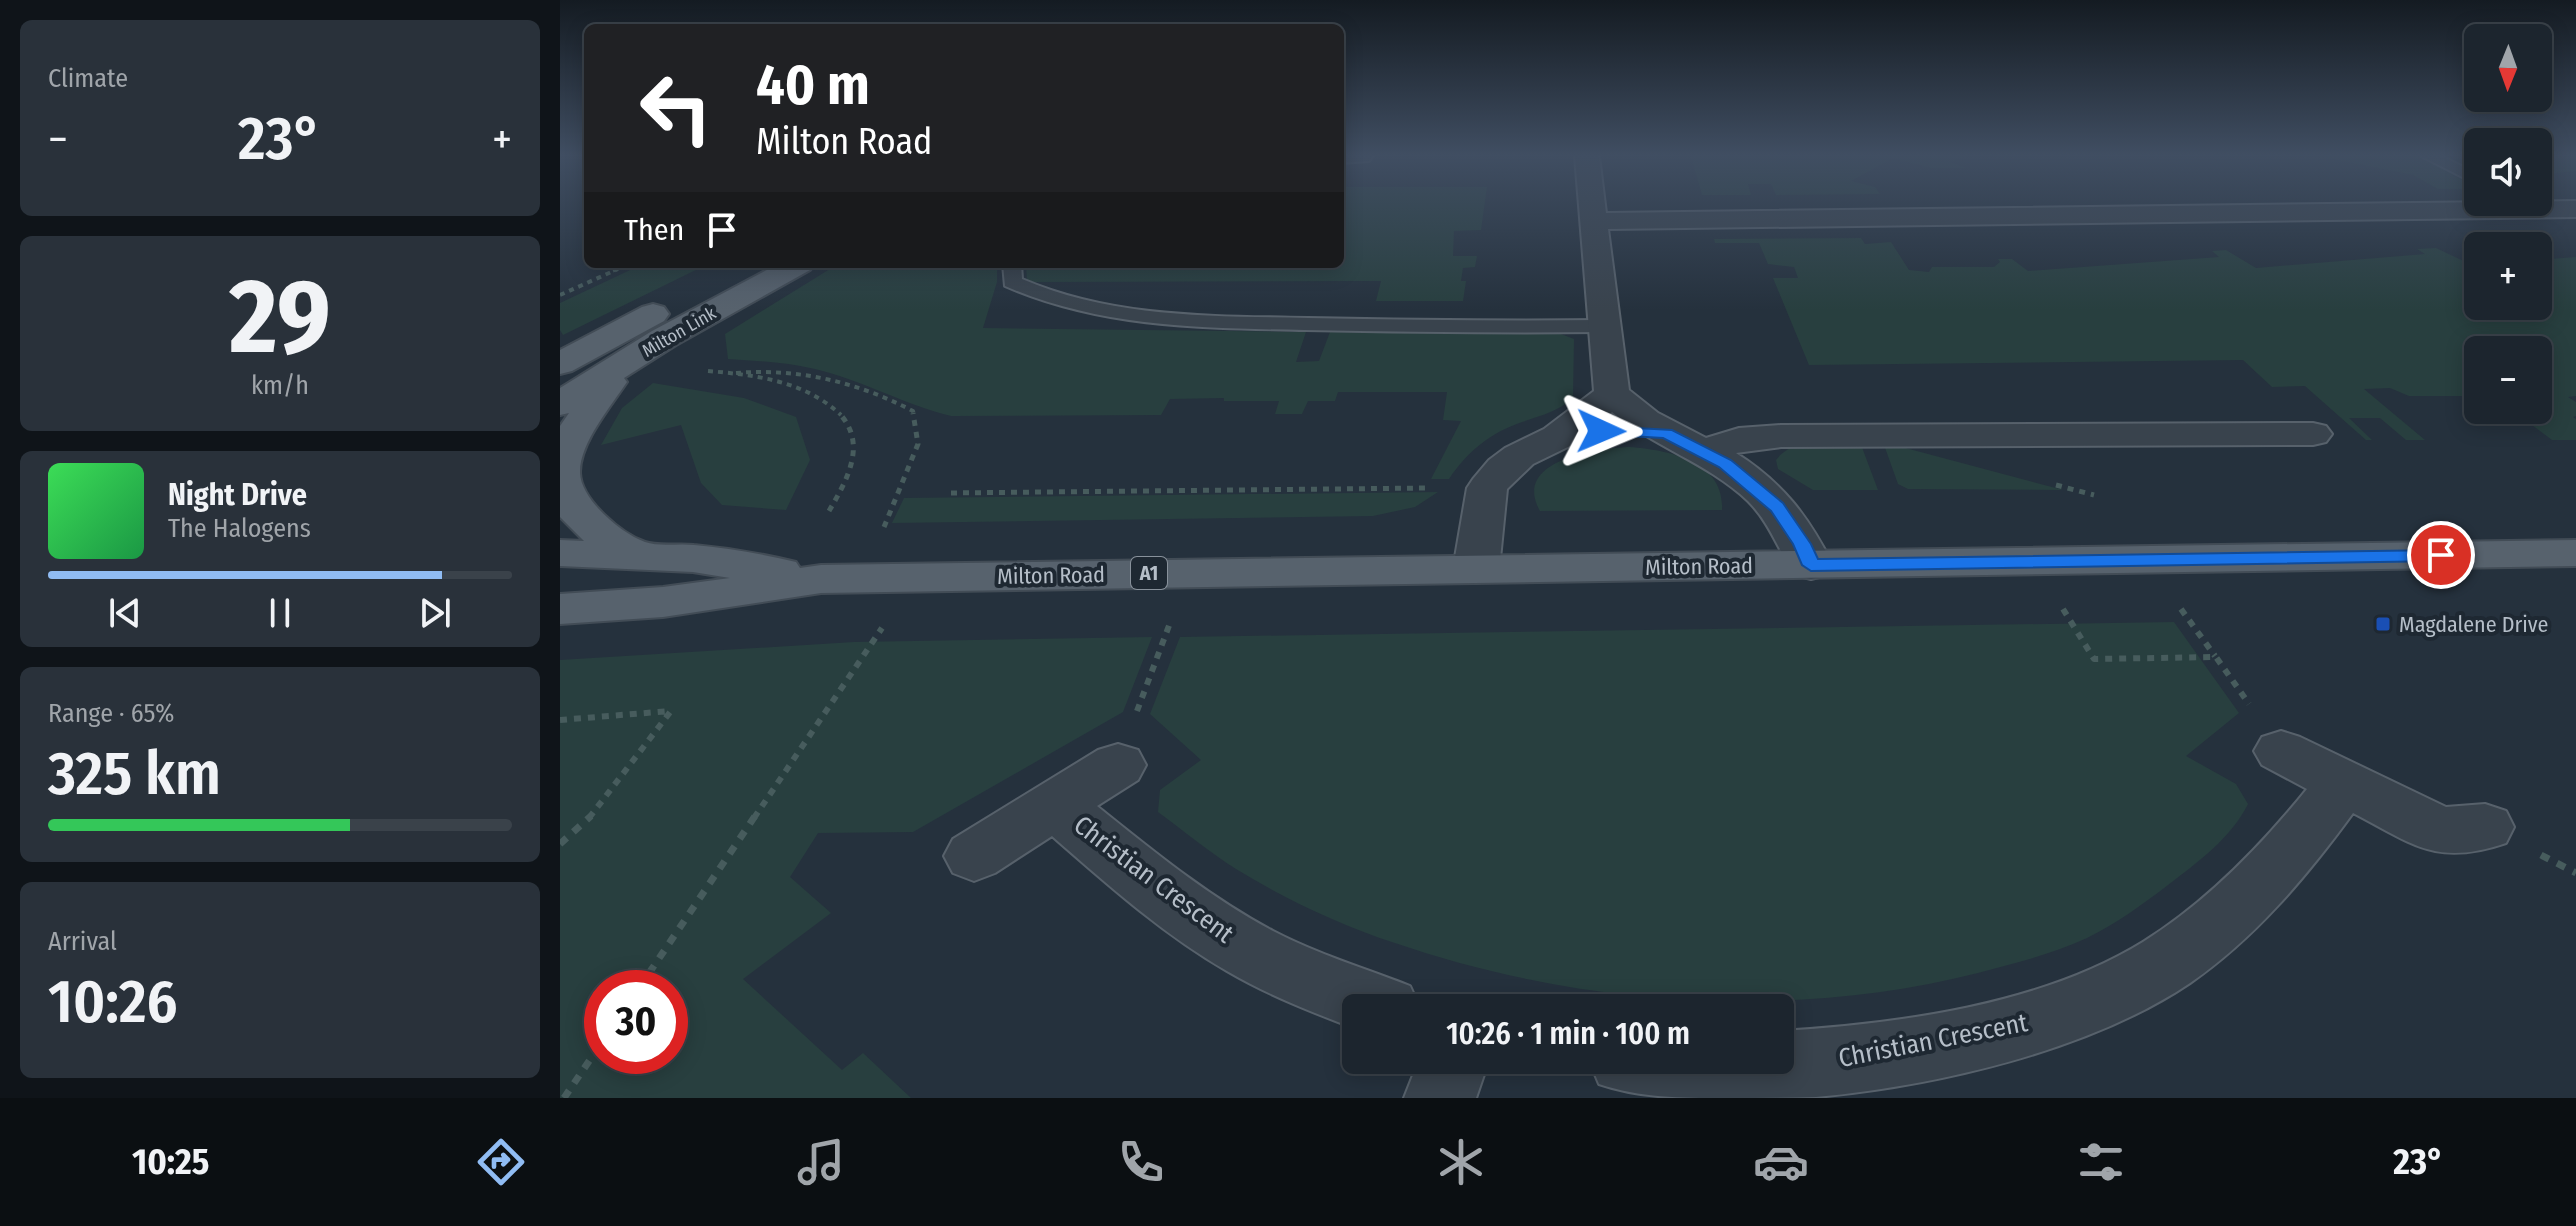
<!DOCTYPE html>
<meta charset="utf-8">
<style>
:root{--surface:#1c252e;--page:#29313a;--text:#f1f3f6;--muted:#a0a5aa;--line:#3a424a;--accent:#90bcf3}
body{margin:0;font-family:"Fira Sans Condensed",sans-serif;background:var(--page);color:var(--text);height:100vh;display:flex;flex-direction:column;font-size:30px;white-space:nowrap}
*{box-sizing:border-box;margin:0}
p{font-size:26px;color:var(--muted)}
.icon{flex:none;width:44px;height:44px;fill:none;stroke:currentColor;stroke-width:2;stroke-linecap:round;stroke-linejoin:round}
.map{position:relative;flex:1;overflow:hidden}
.sheet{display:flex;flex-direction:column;gap:20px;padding:20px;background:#0f1419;width:560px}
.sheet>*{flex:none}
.guide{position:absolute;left:24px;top:24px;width:760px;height:244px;border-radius:12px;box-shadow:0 4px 20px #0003,0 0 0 2px var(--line);background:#202124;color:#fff;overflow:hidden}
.needle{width:52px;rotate:181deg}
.controls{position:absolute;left:1904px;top:24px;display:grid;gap:16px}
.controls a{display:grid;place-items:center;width:88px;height:88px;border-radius:12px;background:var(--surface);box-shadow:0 4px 20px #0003,0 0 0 2px var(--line);font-size:40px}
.speed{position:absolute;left:24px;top:970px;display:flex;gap:16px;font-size:40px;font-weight:700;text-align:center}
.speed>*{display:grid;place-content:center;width:104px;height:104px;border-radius:50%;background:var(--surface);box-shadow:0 4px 20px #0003,0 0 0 2px var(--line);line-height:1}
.speed .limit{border:12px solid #d22;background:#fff;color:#111}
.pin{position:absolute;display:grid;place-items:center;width:68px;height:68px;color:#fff;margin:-34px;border:4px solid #fff;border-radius:50%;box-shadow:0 2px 8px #0007}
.me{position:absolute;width:88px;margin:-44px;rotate:91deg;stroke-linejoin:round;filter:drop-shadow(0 0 6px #0008)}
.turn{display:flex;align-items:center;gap:28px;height:168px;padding:0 40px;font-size:36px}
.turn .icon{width:104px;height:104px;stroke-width:2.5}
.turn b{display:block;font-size:56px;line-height:68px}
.then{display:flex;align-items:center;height:76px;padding:0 40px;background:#0003;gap:16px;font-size:30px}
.big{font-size:60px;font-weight:600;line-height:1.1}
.sheet .widget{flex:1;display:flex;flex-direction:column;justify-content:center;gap:12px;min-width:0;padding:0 28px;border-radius:12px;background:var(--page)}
.sheet .dial{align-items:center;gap:0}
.dial b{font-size:104px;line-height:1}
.song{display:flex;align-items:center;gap:24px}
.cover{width:96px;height:96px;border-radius:12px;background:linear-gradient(135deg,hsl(130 70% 55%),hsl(140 70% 35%))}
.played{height:8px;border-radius:4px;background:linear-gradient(90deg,var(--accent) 85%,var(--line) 85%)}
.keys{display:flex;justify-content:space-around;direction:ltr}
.heat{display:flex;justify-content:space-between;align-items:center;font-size:44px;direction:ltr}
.charge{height:12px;border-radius:6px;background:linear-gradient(90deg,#34c759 65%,var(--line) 0)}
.trip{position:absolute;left:782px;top:994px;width:452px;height:80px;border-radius:12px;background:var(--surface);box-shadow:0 4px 20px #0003,0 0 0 2px var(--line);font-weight:600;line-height:80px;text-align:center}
.tabs{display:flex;height:128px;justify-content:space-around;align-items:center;background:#0b0f12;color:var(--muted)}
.tabs .icon{width:56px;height:56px}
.tabs .active{color:var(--accent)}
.tabs b{font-size:36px;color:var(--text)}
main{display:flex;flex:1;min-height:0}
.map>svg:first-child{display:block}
.green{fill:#283f3f;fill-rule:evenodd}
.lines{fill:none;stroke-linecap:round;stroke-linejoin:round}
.service-casing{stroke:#57616b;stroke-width:4}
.minor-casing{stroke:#57616b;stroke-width:4}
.primary-casing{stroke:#424c56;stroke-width:4}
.path-far4{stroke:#475c5d;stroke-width:3;stroke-dasharray:4 4;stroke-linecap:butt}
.path-far3{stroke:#475c5d;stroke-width:4;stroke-dasharray:5 5;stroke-linecap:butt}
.path-far2{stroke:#475c5d;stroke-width:5;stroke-dasharray:6 6;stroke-linecap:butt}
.path-far1{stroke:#475c5d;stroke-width:6;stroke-dasharray:7 7;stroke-linecap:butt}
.path{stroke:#475c5d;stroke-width:7;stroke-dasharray:9 9;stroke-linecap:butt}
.service{fill:#39434d;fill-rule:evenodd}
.minor{fill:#39434d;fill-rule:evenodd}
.primary{fill:#57626d;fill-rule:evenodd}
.route{fill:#1a73e8;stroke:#114b97;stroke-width:2}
.transit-dot{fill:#1a4fb4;stroke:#1e2832;stroke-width:3}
.labels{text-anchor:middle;stroke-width:8;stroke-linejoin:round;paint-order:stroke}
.far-street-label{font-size:18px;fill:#b5bec8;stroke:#1e2832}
.shield{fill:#1e2832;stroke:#88919b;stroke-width:2}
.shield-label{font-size:20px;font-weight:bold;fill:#b5bec8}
.street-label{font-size:22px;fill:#b5bec8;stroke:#1e2832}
.poi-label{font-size:22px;fill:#b5bec8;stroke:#1e2832;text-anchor:start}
.near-street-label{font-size:26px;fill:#b5bec8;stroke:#1e2832}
</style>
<main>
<section class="sheet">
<div class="widget"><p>Climate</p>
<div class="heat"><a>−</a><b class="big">23°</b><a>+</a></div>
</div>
<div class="widget dial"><b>29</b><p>km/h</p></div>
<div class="widget">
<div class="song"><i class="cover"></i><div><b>Night Drive</b><p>The Halogens</p></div></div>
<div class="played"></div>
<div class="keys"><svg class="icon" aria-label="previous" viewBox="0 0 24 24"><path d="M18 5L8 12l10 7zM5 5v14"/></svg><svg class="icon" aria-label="pause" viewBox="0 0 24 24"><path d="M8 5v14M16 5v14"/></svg><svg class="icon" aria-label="next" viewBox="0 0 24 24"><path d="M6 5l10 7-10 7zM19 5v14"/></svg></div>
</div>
<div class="widget"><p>Range · 65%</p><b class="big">325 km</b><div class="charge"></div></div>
<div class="widget"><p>Arrival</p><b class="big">10:26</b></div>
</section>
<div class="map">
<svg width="2016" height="1098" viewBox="0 0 2016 1098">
<rect width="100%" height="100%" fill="#25313d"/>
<path class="green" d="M 1131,156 L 1406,156 L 1390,162 L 1407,168 L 1371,168 L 1333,158 L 1291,181 L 1315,187 L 1320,194 L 1216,195 L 1211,184 L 1188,184 L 1191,195 L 1142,195 Z
M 1758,156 L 1859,156 L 1918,189 L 1878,189 L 1853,175 Z
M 1978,156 L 2016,156 L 2016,171 L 1978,175 Z
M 780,187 L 927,187 L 921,230 L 894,231 L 893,256 L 917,256 L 915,267 L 903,268 L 901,281 L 906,281 L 903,301 L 816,301 L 821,281 L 467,282 L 466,264 L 780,264 Z
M 1301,238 L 1305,244 L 1331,242 L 1349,270 L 1369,272 L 1372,267 L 1434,267 L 1440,262 L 1438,259 L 1452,259 L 1468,271 L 1659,257 L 1652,251 L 1666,250 L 1696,268 L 1865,254 L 1857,249 L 1876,248 L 1912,265 L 1918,265 L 1918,306 L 1978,306 L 1978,260 L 2016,257 L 2016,396 L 2008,397 L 2016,402 L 2016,416 L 2013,417 L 2016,419 L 2016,440 L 1992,440 L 1952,410 L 1978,410 L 1978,350 L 1918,350 L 1918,396 L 1849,396 L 1830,388 L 1804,389 L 1865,440 L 1846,440 L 1820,418 L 1789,418 L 1812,440 L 1806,440 L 1745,386 L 1712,387 L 1683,360 L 1249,365 L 1213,278 L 1238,278 L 1234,267 L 1208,264 L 1199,243 L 1155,243 L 1154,239 Z
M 83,264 L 148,264 L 3,335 L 0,330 L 0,303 Z
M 278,264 L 437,264 L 437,282 L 423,328 L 746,332 L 736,362 L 759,361 L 770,332 L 1001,334 L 1014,339 L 1013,398 C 997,412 982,415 962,422 C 930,433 908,451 889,479 L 871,479 L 901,421 L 883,420 L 887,392 L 778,392 L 775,401 L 748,401 L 742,414 L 715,414 L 719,401 L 664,401 L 664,398 L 610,399 L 601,415 L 391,416 C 345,405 302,380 255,369 C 226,362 197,361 168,359 L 165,334 Z
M 93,383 L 184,398 L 236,417 L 250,460 L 226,510 L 162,505 L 141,483 L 121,425 L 41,445 L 62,408 Z
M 1300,442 L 1318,490 L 1253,490 L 1218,469 L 1216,460 C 1235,435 1271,443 1300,442 Z
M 1323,442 L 1503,490 L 1348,489 L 1338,484 Z
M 1070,447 C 1108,450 1165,461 1162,510 L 980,511 C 951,460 1038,448 1070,447 Z
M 878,492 L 855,507 L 813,516 L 332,523 L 344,498 Z
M 1614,622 L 1679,713 L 1626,756 L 1676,784 L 1688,804 C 1671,838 1638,862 1608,885 C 1582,905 1557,923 1527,938 C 1493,954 1455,963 1418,973 C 1228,1021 1019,1006 835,943 C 780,925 725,899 676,869 C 649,852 624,831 598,812 L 600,790 L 641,760 L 590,714 L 620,637 Z
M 592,637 L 563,712 L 353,832 L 258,833 L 230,877 L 271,913 L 183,979 L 282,1070 L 303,1053 L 351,1098 L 0,1098 L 0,660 L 294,642 ZM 42,988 L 110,988 L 110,1056 L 42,1056 Z"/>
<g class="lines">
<g class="service-casing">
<path id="service" d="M 1861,156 L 1881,156 L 1918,174 L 1918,185 Z
M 443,264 L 461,264 L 462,279 C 554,318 649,316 748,318 C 847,320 946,321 1045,320 L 1055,326 L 1045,332 C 945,333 845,332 745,330 C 641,328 542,328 445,286 Z"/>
</g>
<g class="minor-casing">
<path id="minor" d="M 780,156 L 813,156 L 809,161 L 780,163 Z
M 1015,156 L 1039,156 L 1046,213 L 2016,201 L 2016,217 L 1048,229 L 1069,390 L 1098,413 L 1146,438 L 1179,428 L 1221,425 L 1753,423 L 1766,426 L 1772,434 L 1766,442 L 1753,445 L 1221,447 L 1176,453 C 1223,483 1248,516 1273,565 L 1267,575 L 1251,579 L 1235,575 C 1218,550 1210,523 1188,501 C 1148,463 1094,447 1052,412 L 1012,445 L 973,464 L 947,489 L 939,569 L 932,579 L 916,583 L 900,579 L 893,569 L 907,488 L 913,479 L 929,460 L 945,448 L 984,429 L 1034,391 Z
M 1721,731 L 1740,737 L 1886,807 L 1925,804 L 1946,811 L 1954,827 L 1946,843 C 1876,867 1853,844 1793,813 C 1747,876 1695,938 1630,983 C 1529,1051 1375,1086 1256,1097 C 1225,1098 1195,1098 1164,1098 C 1121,1098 1080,1098 1039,1084 L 1029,1060 L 1220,1060 L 1220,1031 C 1338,1024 1481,1005 1583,942 C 1647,902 1700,847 1747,789 L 1702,765 L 1694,751 L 1702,737 Z
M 558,744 L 578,750 L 586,765 L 578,780 L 537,806 C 593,851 649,897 713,931 C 757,954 804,968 850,986 L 860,1008 L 796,1008 L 796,1029 C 752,1012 708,995 667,971 C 603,934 548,885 492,836 L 435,873 L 414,881 L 393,873 L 384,856 L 393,839 L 538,750 Z
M 859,1060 L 929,1060 L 916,1098 L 844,1098 Z"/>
</g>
<g class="primary-casing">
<path id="primary" d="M 218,264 L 255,264 L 250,270 L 116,345 L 64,378 L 67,382 C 51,406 19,444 20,473 C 21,500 62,534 85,542 C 99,547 119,543 134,545 C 167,548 203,554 236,562 L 240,568 L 261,565 L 2016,540 L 2016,566 L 261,593 L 103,617 L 0,624 L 0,594 L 103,587 L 170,578 L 133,572 L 0,566 L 0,540 L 24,541 L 0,517 L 0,426 L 9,413 L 0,415 L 0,388 L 92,331 Z
M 93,304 L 104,307 L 109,314 L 104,321 L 12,371 L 0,374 L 0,350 L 82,307 Z"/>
</g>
<path class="path-far4" d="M 53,271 L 70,264"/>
<path class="path-far3" d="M 0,295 L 58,269
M 148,371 C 196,375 245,381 281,415
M 176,373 C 239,368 297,382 353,411 L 354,415"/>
<path class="path-far2" d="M 1496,485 L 1534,495
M 391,493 L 870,488
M 269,511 C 287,480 308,444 279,413
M 324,527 L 358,444 L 353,413"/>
<path class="path-far1" d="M 1503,609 L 1534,659 L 1656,657 L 1689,704
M 1621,609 L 1655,656
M 577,711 L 610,623
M 0,720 L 110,711
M 29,818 L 111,711
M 194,818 L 322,628"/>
<path class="path" d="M 0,844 L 31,816
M 1981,855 L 2016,873
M 79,988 L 195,816
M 4,1098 L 42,1042"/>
<use href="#service" class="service"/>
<use href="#minor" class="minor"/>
<use href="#primary" class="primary"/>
</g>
<linearGradient id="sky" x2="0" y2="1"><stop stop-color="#141b22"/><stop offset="0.5" stop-color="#404e62"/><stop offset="1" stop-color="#404e62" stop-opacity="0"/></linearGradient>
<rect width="2016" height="310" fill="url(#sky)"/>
<path class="route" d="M 1041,426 L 1112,430 L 1171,460 L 1223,503 L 1251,544 L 1258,559 L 1881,550 L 1890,555 L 1881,561 L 1251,571 L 1242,565 L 1233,544 L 1211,511 L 1159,467 L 1103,438 L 1035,434 L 1035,427 Z"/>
<rect class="transit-dot" x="1815" y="616" width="16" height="16" rx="4"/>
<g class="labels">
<g class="far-street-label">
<text transform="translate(119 332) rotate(-30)" y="6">Milton Link</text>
</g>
<rect class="shield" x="571" y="557" width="36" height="32" rx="6"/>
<g class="shield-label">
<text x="589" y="580">A1</text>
</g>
<g class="street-label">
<text transform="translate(1139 566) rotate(-1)" y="8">Milton Road</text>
<text transform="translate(491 575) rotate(-1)" y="8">Milton Road</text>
</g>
<g class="poi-label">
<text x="1839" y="632">Magdalene Drive</text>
</g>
<g class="near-street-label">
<text transform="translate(594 879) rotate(37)" y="9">Christian Crescent</text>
<text transform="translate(1373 1040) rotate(-11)" y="9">Christian Crescent</text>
</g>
</g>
</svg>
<div class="controls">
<a><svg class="needle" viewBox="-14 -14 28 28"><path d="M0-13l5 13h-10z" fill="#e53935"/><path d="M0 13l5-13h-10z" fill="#a0a5aa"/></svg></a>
<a><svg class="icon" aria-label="sound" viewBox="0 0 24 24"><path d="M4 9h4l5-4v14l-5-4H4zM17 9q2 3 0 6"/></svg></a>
<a>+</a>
<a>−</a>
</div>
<div class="speed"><div class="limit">30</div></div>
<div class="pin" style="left:1881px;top:555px;background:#d93025"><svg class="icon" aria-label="arrive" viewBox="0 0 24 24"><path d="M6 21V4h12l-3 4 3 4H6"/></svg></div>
<svg class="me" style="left:1041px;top:431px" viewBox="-20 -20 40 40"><path d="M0-17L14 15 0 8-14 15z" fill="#1a73e8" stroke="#fff" stroke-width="4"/></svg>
<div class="trip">10:26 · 1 min · 100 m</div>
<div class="guide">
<div class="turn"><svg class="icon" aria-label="left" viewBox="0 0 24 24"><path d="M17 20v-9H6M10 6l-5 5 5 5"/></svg><div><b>40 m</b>Milton Road</div></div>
<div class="then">Then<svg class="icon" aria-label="arrive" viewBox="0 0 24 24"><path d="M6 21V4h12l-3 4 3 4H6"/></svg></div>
</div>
</div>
</main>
<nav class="tabs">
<b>10:25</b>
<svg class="icon active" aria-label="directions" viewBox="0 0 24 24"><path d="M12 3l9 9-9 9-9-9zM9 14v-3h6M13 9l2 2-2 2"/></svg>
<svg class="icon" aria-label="music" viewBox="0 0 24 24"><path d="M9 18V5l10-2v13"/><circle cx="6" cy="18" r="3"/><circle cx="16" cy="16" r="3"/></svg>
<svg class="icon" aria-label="phone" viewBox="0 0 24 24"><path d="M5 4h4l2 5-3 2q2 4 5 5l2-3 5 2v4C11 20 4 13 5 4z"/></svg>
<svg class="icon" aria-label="climate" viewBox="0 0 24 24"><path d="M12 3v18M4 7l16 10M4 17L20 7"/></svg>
<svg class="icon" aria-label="car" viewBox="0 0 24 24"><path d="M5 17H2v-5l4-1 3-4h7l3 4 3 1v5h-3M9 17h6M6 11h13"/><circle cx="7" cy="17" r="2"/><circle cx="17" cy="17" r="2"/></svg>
<svg class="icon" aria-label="filters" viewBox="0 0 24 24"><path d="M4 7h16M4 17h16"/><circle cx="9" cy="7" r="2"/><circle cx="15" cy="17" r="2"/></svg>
<b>23°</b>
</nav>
